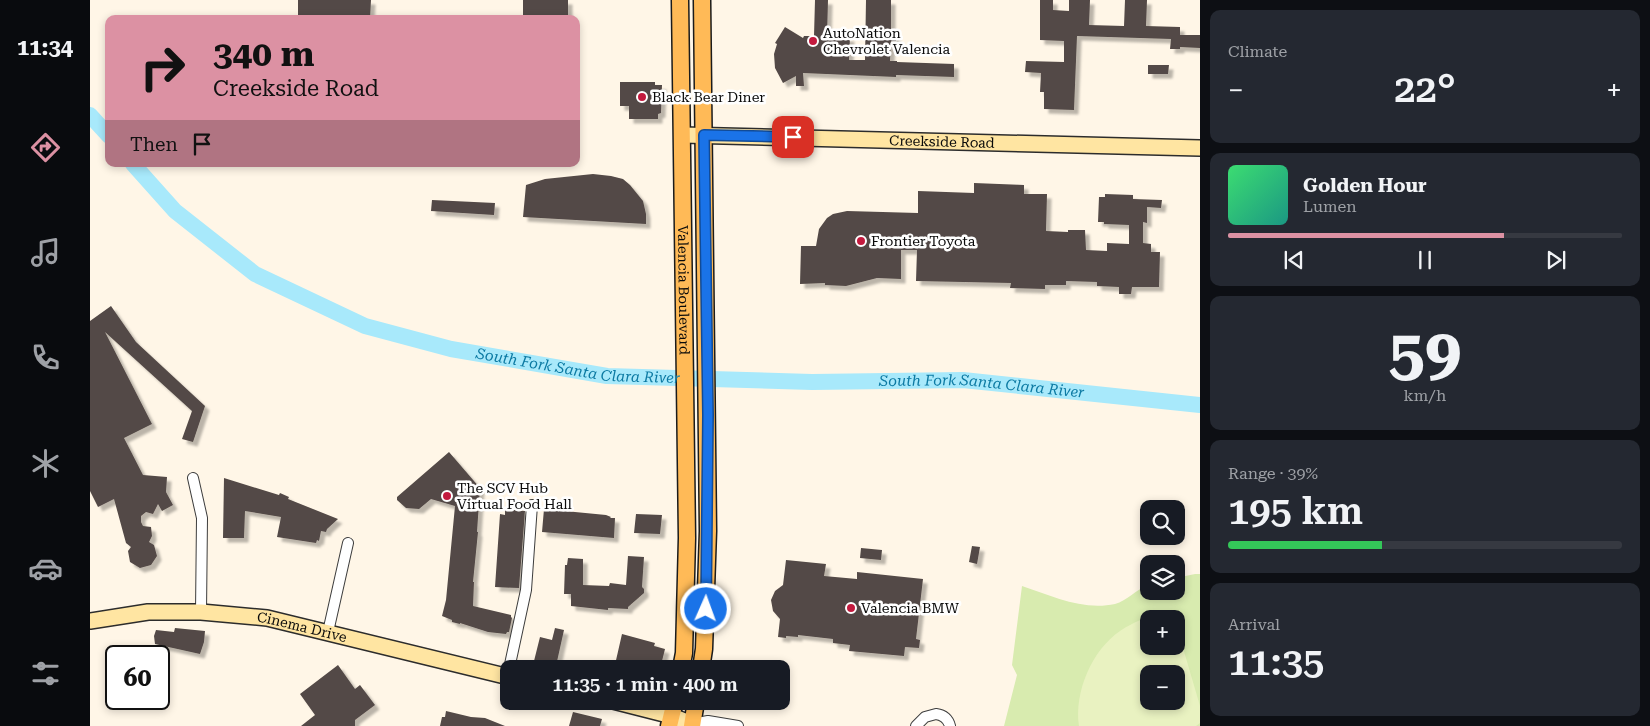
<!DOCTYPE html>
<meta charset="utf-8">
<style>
:root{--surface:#171b24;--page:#242831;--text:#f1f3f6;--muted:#9ea1a6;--line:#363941;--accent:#dc91a3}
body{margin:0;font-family:"Roboto Serif",serif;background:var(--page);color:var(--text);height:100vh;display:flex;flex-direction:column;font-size:19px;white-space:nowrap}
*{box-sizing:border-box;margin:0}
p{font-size:16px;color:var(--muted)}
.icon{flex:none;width:28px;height:28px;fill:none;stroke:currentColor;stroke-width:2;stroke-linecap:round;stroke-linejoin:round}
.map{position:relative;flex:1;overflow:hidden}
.sheet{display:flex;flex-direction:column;gap:10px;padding:10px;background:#0d0f14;width:450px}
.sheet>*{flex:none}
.hud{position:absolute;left:15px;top:15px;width:475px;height:152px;border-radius:10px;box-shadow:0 2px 8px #0003;background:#dc91a3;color:#111;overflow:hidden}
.controls{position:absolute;left:1050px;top:500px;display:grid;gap:10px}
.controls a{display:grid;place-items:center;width:45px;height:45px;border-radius:10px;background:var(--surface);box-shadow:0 2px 8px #0003;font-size:25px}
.speed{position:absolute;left:15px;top:645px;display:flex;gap:10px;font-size:25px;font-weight:700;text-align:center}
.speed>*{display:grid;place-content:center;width:65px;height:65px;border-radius:50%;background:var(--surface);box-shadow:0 2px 8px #0003;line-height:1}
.speed .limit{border:2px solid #111;border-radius:8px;background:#fff;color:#111}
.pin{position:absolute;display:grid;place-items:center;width:42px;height:42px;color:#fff;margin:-21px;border-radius:10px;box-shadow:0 2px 8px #0006}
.me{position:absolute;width:55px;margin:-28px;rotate:2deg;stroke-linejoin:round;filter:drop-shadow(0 0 4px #0008)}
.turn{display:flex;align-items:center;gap:18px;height:105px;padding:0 25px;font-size:22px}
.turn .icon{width:65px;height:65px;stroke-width:2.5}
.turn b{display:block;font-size:35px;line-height:42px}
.then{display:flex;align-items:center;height:48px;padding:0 25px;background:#0003;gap:10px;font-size:19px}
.big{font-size:38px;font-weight:600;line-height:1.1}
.sheet .widget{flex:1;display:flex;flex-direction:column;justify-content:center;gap:8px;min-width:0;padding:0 18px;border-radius:10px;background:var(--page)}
.sheet .dial{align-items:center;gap:0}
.dial b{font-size:65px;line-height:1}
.song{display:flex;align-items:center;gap:15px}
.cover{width:60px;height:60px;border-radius:8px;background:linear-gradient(135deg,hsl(140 70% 55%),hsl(170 70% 35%))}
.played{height:5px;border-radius:2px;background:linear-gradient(90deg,var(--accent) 70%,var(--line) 70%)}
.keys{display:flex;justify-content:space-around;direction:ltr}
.heat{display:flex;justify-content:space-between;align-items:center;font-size:28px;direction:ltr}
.charge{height:8px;border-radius:4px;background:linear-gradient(90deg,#34c759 39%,var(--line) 0)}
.trip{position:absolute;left:410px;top:660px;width:290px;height:50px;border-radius:10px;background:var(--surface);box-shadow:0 2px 8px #0003;font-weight:600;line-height:50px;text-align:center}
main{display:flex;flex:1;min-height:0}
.dock{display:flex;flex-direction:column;width:90px;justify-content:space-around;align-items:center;background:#090b0e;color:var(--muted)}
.dock .icon{width:35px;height:35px}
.dock .on{color:var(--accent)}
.dock b{font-size:22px;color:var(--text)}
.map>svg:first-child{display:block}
.green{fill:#d8ebaf;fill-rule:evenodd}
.pitch{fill:#e9f2c1;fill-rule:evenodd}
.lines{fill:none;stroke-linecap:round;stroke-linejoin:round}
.river{stroke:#a8e9fb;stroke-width:16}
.building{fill:#534946;filter:url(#shadow)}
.street-casing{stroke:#3d3d3d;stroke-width:12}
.secondary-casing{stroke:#2c2c2c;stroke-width:18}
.primary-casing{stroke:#1b1b1b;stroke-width:19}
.street{stroke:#fff;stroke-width:10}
.secondary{stroke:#ffe5a2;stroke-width:15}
.primary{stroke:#ffba57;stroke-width:16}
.route-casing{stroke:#114b97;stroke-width:12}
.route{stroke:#1a73e8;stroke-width:9}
.poi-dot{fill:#c31a3e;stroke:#fff;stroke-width:2}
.labels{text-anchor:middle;stroke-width:5;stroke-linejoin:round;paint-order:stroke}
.poi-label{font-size:14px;fill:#0a0a0a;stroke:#fff;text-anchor:start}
.street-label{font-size:14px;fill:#0a0a0a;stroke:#fff}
.water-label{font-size:15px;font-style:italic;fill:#0c7aa3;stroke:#fff}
</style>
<main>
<nav class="dock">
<b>11:34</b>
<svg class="icon on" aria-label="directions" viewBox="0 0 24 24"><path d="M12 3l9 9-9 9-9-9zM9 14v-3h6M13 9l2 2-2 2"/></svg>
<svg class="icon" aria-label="music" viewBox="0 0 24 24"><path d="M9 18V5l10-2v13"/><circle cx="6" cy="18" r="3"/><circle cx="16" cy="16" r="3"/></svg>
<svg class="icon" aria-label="phone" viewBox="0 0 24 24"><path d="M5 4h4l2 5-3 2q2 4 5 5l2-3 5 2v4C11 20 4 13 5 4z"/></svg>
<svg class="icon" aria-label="climate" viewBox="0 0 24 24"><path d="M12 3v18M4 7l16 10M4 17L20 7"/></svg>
<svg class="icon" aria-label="car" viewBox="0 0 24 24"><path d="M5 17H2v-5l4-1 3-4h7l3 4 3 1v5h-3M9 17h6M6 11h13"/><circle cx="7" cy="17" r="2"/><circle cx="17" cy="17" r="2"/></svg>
<svg class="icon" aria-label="filters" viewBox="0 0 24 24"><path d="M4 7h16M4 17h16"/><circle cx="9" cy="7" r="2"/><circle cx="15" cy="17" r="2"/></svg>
</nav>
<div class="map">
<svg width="1110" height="726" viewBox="0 0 1110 726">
<defs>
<filter id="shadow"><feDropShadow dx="4.5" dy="4.5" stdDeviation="1" flood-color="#0004"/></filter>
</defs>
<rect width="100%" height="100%" fill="#fff6e7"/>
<path class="green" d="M 1105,574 L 1110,574 L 1110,726 L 914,726 L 927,675 L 922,665 L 932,586 C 962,596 993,611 1025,604 C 1037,601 1046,589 1059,585 L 1059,591 L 1086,591 L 1086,578 ZM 1059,619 L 1086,619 L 1086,646 L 1059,646 ZM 1059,674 L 1086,674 L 1086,701 L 1059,701 Z"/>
<path class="pitch" d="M 1072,611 L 1083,619 L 1059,619 L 1059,646 L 1086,646 L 1086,624 L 1110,706 L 1110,723 L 1106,726 L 989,726 C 984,692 1002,650 1030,631 C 1043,622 1058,617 1072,611 ZM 1059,674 L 1086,674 L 1086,701 L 1059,701 Z"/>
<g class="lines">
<g class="river">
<path d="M 0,115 L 19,136"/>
<path id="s1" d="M 43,164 L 85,211 L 165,274 L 275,326 L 361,349 L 517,376 L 722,382 L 873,380 L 1110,405"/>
</g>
</g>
<path class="building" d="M 208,0 L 281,0 L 280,19 L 226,19 L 226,15 L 208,15 Z
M 433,0 L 478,0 L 478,19 L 433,19 Z
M 725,0 L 738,0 L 737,36 L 760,37 L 759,60 L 775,60 L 776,0 L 801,0 L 801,32 L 806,33 L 806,41 L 801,41 L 800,61 L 807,61 L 807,62 L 864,64 L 864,77 L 806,75 L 806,77 L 713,73 L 714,86 L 706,86 L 706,76 L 693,83 L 685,68 L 684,54 L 687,44 L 685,43 L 695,27 L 713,38 L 714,36 L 724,36 Z
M 950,0 L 963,0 L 963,10 L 979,11 L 979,0 L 1000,0 L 999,25 L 1034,26 L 1035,0 L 1057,0 L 1056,26 L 1090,27 L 1090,35 L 1110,35 L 1110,48 L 1090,47 L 1090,49 L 1080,49 L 1081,39 L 987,36 L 984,110 L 954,109 L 954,92 L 950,92 L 951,73 L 935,72 L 936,61 L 974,62 L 974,41 L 950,40 Z
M 1058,65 L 1079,65 L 1078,74 L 1058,74 Z
M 530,82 L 565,82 L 565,85 L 572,85 L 571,113 L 568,114 L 568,119 L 539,119 L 539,106 L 530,106 Z
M 503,174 L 521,176 L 533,179 L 540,185 L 553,201 L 556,214 L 556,224 L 433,217 L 436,185 L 455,179 Z
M 884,183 L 934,185 L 934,194 L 957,194 L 956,231 L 978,232 L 978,230 L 995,230 L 996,250 L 1017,251 L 1017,243 L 1039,244 L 1039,225 L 1014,224 L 1014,222 L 1008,222 L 1009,197 L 1015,197 L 1015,194 L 1043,195 L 1043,199 L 1072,200 L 1071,208 L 1057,207 L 1057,223 L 1053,222 L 1053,243 L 1061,244 L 1061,252 L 1070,252 L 1069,287 L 1042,287 L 1041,294 L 1029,294 L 1029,287 L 1007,286 L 1007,282 L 976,281 L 976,285 L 955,285 L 955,289 L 920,288 L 921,283 L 826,281 L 827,250 L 811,250 L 811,279 L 787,278 L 756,286 L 735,285 L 735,283 L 710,284 L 711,246 L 726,246 L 729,229 L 737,218 L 743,214 L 757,211 L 828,213 L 828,191 L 884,193 Z
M 342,200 L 405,203 L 404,215 L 341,211 Z
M 21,306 L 46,342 L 115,406 L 103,442 L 92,439 L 102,411 L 15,332 L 62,424 L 34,438 L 53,475 L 77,477 L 76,492 L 83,505 L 72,511 L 68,504 L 63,514 L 56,512 L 51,516 L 51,522 L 53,526 L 61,527 L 62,536 L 59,542 L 64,545 L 67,556 L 61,565 L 50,568 L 40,562 L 38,551 L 41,547 L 36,543 L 24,499 L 8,507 L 0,491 L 0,321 Z
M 359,452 L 390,488 L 387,532 L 388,532 L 383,582 L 384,582 L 383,606 L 421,615 L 421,617 L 422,618 L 419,632 L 417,632 L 416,634 L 398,632 L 370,623 L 370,624 L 362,622 L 362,620 L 352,616 L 356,600 L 365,506 L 341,499 L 329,509 L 316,508 L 307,500 L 307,497 Z
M 134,478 L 189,495 L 190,493 L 199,497 L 198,499 L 248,519 L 237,529 L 236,532 L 231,531 L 229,541 L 227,540 L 226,543 L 187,537 L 191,517 L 155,511 L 154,538 L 133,538 Z
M 415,509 L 435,511 L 429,588 L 405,587 L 410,514 L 415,515 Z
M 454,509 L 516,515 L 521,517 L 520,518 L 525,518 L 524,538 L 452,532 Z
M 546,514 L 572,515 L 570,534 L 544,533 Z
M 882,546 L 890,547 L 887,564 L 879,562 Z
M 771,548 L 792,550 L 791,560 L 770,558 Z
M 538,556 L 554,557 L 552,587 L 554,589 L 554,593 L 538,607 L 538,609 L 518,608 L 518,610 L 481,606 L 481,594 L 474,594 L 475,565 L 477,565 L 478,558 L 493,559 L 493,585 L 519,586 L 520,583 L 536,585 Z
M 696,560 L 736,564 L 734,576 L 767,579 L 767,572 L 833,579 L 826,639 L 830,640 L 829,648 L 815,647 L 814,656 L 759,651 L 760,645 L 743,643 L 743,639 L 708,635 L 708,637 L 696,636 L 696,638 L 688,637 L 690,619 L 683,611 L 681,600 L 685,591 L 693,585 Z
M 85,628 L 115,631 L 114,642 L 110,654 L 65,644 L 64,636 L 66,630 L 84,632 Z
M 465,628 L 474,630 L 466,666 L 444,661 L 450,637 L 462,640 Z
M 532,634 L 565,643 L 564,646 L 575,649 L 570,669 L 524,669 Z
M 248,665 L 265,689 L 270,685 L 285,705 L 265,720 L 265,726 L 211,726 L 225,715 L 210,694 Z
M 356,711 L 381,717 L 395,718 L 415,726 L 350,726 L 352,717 L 355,717 Z
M 483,712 L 512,719 L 510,726 L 479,726 Z"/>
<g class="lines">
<g class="street-casing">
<path id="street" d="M 103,478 L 112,518 L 111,612
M 238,632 L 258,543
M 419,669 L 436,590 L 442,505
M 602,724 L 618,721 L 648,726
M 826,726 L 835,717 L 846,714 C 853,715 858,718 860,726"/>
</g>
<g class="secondary-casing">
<g id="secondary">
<path id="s2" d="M 593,135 L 1110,148"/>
<path id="s3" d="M 0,621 L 58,612 L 111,612 L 177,618 L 419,677"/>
<path d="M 523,701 L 582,716 L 602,724"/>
</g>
</g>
<g class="primary-casing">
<g id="primary">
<path id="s4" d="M 590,0 L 597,538 L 594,653 L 591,669"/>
<path d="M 611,669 L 614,649 L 618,531 L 612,0"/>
<path d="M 579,726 L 585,701"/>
<path d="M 602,726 L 606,701"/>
</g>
</g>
<use href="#street" class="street"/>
<use href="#secondary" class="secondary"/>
<use href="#primary" class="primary"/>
</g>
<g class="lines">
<g class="route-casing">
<path id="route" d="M 616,609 L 618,415 L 614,135 L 703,137"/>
</g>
<use href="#route" class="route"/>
</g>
<g class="poi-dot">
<circle cx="723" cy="41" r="5"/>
<circle cx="552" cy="97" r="5"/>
<circle cx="771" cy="241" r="5"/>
<circle cx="357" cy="496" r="5"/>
<circle cx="761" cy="608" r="5"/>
</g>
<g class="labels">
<g class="poi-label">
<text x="733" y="38">AutoNation<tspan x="733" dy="16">Chevrolet Valencia</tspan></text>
<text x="562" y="102">Black Bear Diner</text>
<text x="781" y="246">Frontier Toyota</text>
<text x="367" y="493">The SCV Hub<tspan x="367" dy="16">Virtual Food Hall</tspan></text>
<text x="771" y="613">Valencia BMW</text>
</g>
<g class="street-label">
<text dy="5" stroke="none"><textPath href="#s2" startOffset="259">Creekside Road</textPath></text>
<text dy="5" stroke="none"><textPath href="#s4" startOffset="290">Valencia Boulevard</textPath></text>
<text dy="5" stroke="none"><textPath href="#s3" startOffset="214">Cinema Drive</textPath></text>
</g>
<g class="water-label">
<text dy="5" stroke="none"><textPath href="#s1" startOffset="504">South Fork Santa Clara River</textPath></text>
<text dy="5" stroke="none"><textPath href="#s1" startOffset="909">South Fork Santa Clara River</textPath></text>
</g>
</g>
</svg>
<div class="controls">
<a><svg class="icon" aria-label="search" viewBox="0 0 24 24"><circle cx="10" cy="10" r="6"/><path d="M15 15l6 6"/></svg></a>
<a><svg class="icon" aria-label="layers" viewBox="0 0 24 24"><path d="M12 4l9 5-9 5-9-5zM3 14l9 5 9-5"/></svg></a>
<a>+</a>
<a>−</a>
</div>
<div class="speed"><div class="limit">60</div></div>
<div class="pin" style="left:703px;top:137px;background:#d93025"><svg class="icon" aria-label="arrive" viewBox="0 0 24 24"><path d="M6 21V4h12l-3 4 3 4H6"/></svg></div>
<svg class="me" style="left:616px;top:609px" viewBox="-20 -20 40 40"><circle r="17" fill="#1a73e8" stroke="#fff" stroke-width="3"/><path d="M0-11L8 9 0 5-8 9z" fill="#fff"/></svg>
<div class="trip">11:35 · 1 min · 400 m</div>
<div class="hud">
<div class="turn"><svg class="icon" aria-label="right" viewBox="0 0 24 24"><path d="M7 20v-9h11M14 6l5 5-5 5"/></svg><div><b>340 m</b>Creekside Road</div></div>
<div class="then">Then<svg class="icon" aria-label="arrive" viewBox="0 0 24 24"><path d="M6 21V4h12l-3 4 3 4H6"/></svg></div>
</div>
</div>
<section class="sheet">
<div class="widget"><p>Climate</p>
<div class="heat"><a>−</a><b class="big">22°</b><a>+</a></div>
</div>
<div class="widget">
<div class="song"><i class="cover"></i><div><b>Golden Hour</b><p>Lumen</p></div></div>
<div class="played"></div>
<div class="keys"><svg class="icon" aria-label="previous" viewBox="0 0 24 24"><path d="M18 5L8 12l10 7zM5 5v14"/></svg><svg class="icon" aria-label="pause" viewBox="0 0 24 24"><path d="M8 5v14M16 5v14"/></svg><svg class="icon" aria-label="next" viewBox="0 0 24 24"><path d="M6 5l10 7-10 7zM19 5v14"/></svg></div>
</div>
<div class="widget dial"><b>59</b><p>km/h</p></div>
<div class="widget"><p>Range · 39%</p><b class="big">195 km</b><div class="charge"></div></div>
<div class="widget"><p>Arrival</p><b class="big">11:35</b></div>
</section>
</main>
